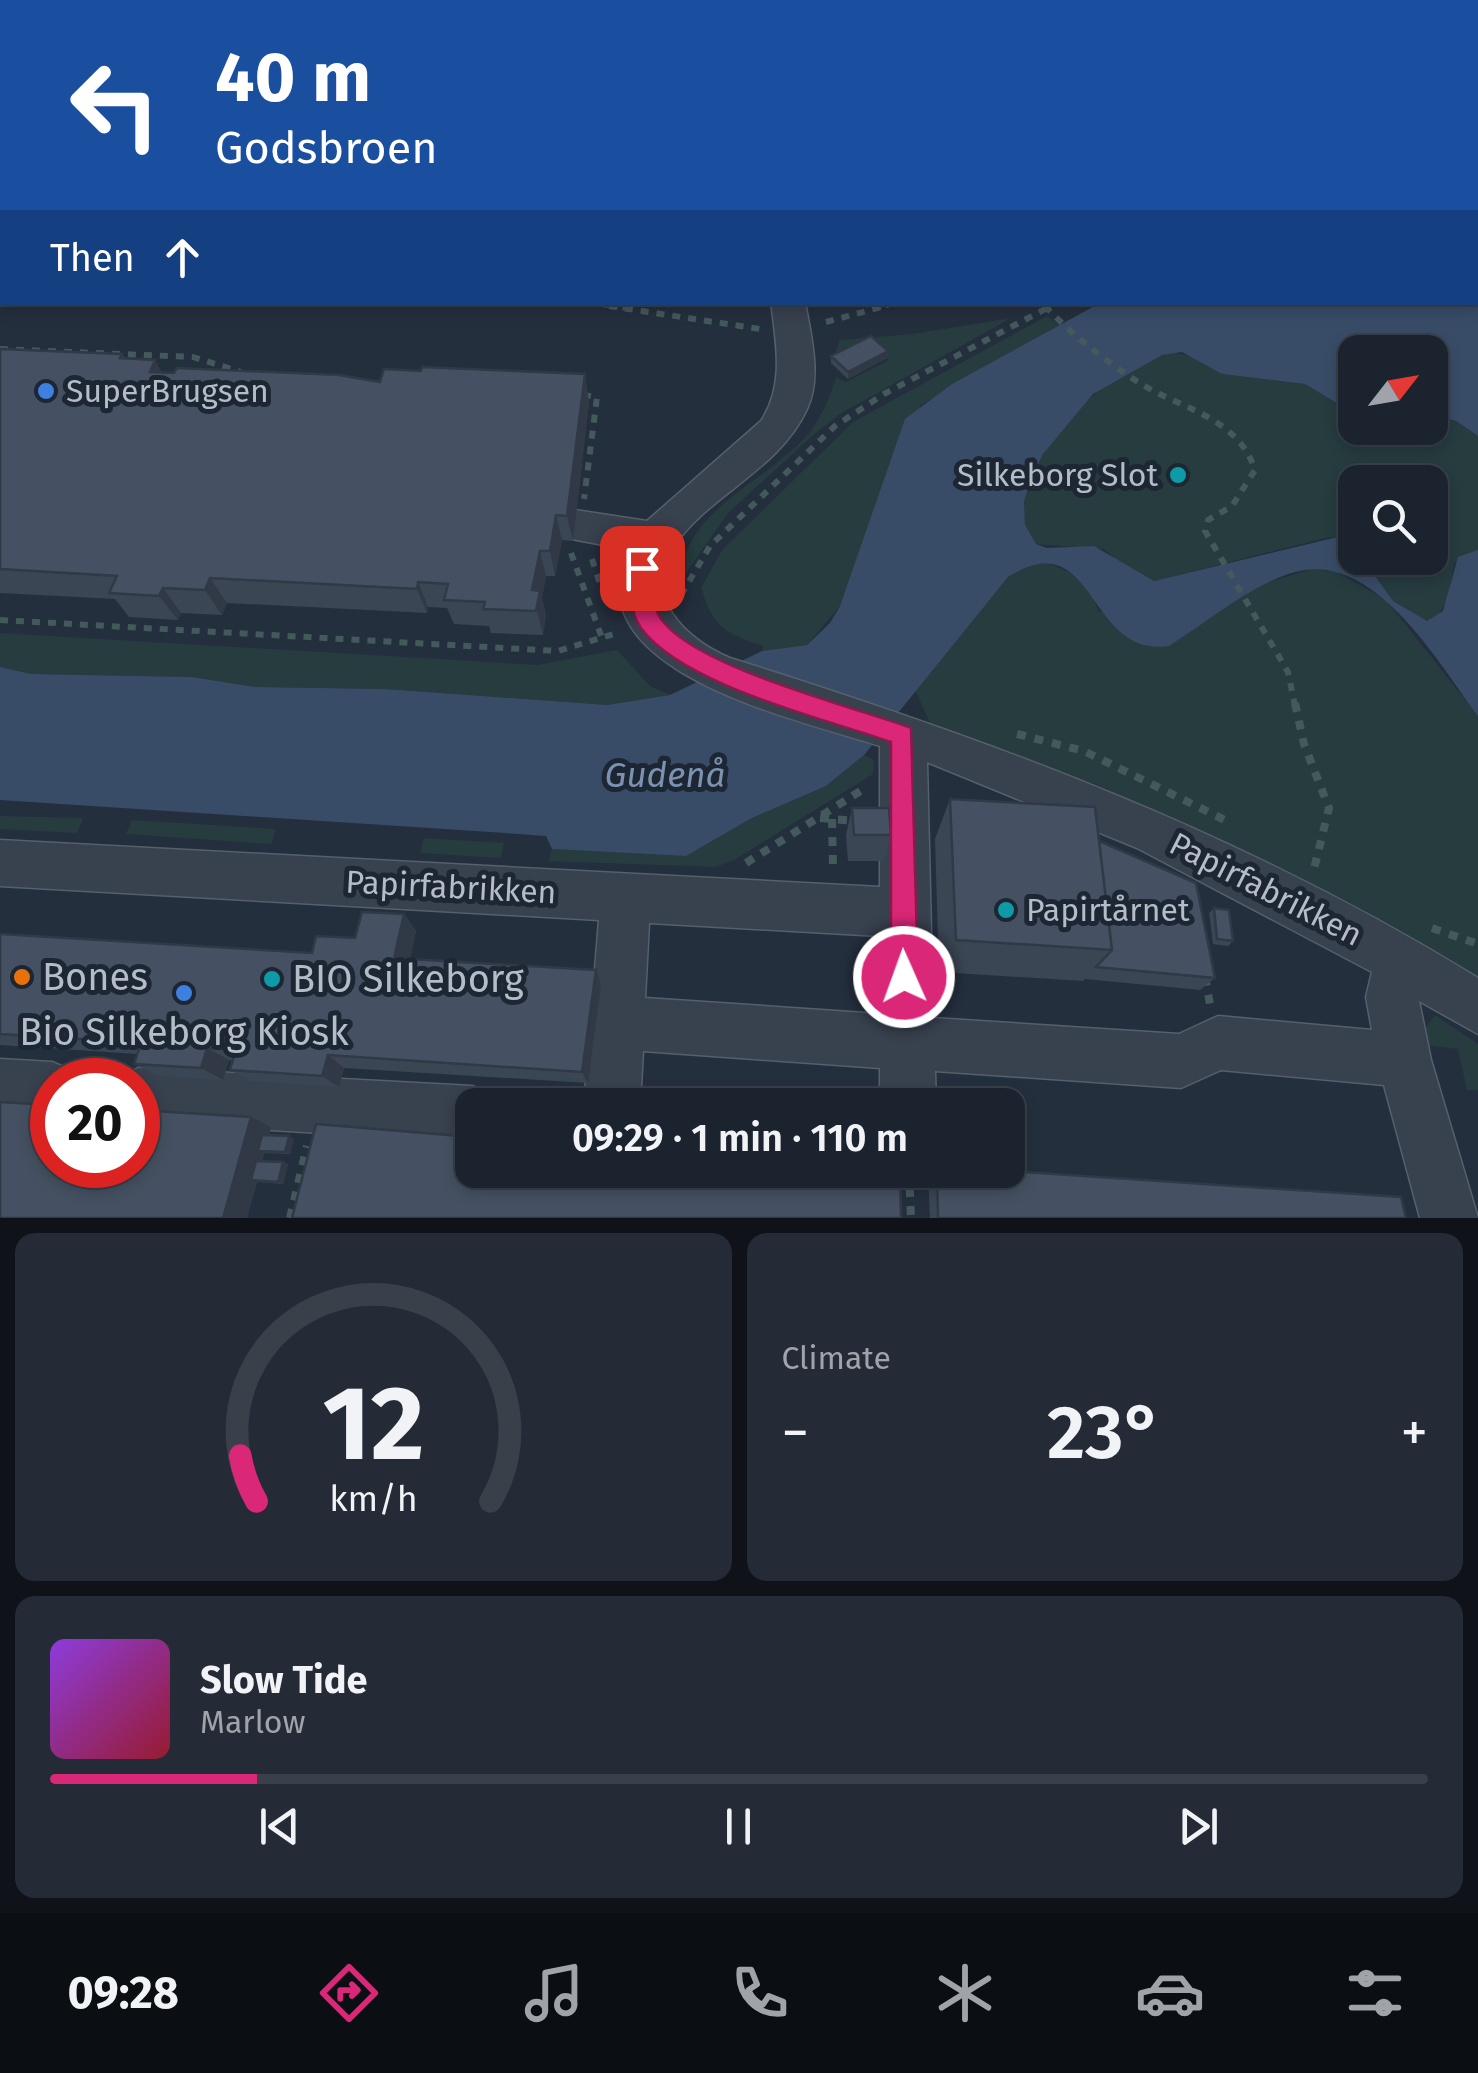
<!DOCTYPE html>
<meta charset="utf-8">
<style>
:root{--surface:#1b232e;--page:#242b36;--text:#f1f3f6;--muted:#a0a4aa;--line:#39404a;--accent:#db2777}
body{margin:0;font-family:"Fira Sans",sans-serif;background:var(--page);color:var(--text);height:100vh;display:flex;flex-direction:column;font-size:38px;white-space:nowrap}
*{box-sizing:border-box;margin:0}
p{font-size:32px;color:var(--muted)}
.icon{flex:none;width:55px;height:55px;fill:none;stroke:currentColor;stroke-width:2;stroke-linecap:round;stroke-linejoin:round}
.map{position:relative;height:1218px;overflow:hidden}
.details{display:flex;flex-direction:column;gap:15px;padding:15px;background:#0f1319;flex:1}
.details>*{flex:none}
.top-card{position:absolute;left:0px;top:0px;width:1480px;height:305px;box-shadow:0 5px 15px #0003,0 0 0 2px var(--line);background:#1a4fa0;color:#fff;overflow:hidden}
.needle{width:65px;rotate:59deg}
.tools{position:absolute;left:1338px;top:335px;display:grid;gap:20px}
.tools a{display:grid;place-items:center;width:110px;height:110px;border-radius:20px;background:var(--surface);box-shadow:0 5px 15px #0003,0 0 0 2px var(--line);font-size:50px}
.speed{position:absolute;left:30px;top:1058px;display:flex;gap:20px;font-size:50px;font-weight:700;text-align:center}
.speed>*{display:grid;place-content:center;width:130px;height:130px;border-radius:50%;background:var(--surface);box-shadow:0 5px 15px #0003,0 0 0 2px var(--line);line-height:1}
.speed .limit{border:15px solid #d22;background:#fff;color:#111}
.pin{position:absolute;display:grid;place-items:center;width:85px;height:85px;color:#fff;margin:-42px;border-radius:20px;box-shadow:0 5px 15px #0006}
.me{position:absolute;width:110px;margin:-55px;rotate:358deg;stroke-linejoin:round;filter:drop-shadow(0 0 8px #0008)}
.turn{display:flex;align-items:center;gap:35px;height:210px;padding:0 50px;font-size:45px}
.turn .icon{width:130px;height:130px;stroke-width:2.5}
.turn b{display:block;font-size:70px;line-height:85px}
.then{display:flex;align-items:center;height:95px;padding:0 50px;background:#0003;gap:20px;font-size:38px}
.big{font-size:75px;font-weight:600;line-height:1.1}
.details .widget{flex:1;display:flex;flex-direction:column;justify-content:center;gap:15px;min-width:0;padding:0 35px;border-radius:20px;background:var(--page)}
.details .dial{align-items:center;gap:0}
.dial svg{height:260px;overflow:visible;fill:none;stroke:var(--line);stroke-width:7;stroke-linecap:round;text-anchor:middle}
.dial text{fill:var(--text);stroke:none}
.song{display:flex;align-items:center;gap:30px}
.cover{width:120px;height:120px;border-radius:15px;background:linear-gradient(135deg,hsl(270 70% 55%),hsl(350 70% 35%))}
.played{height:10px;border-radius:5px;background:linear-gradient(90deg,var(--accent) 15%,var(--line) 15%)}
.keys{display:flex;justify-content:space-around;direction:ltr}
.heat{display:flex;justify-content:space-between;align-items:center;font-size:55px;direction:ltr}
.details .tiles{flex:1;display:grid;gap:15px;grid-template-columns:1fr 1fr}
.widget:last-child{grid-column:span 2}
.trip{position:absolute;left:455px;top:1088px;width:570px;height:100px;border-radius:20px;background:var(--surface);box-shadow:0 5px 15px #0003,0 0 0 2px var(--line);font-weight:600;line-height:100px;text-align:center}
.dock{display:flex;height:160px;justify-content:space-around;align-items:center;background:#0b0e12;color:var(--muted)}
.dock .icon{width:70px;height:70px}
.dock .on{color:var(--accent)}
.dock b{font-size:45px;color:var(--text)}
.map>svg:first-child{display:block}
.green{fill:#263c3f}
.water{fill:#394c67}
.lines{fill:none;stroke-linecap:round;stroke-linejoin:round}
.stream{stroke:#394c67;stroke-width:8}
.minor-casing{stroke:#565f6c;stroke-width:3}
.path-far2{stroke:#44595c;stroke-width:5;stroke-dasharray:5 5;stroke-linecap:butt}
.path-far1{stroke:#44595c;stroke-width:6;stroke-dasharray:8 8;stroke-linecap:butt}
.path{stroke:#44595c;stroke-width:8;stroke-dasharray:9 9;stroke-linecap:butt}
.minor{fill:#38414e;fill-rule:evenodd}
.wall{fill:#3b4654}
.shaded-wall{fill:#303945}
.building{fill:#455162;stroke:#303945;stroke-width:2.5}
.route{fill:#db2777;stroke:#8e194d;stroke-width:2.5}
.shop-dot{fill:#3f7fe0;stroke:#1d2633;stroke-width:4}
.culture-dot{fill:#0f9aa8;stroke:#1d2633;stroke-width:4}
.food-dot{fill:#e8710a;stroke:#1d2633;stroke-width:4}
.labels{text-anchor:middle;stroke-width:10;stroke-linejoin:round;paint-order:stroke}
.poi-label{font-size:32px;fill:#b4bcc9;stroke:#1d2633;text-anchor:start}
.street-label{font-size:32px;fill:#b4bcc9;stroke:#1d2633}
.water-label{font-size:35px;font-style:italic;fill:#7c92b1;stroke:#1d2633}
.near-poi-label{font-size:38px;fill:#b4bcc9;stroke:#1d2633;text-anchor:start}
</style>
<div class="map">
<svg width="1478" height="1218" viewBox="0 0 1478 1218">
<rect width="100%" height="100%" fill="#242f3e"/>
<path class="green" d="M 1047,316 L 1059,325 L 921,405 L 840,606 L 807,645 L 762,651 L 763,646 C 725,634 713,627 701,588 L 722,550 L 853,422 Z
M 1011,318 L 840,414 L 812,436 L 728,513 L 679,583 C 684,507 765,485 809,433 C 822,417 830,397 836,377 L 846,382 L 889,360 L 869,341 L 834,356 L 840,340 L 913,334 Z
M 1172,352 L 1193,357 L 1222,374 L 1305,384 L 1355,414 L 1355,428 L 1430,428 L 1430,414 L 1456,421 L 1478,436 L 1478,550 L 1454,563 L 1448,598 L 1436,619 L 1427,621 C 1395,615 1378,583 1362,558 L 1430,558 L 1430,482 L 1355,482 L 1355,546 L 1338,537 L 1325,538 L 1154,581 L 1128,570 L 1104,549 L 1036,544 C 996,502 1063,419 1097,392 C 1113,379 1152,358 1172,352 Z
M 1045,563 C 1075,571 1089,583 1099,612 L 1273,581 L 1312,569 L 1337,572 L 1386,600 L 1478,716 L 1478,981 L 1288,872 L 1098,785 L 931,725 L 914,688 L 1008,577 L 1027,565 Z
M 0,633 L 538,665 L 617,650 L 650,686 L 670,695 L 607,705 L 385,689 L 255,687 L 192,677 L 31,674 L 0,667 Z
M 864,755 L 874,760 L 873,774 L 734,860 L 716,867 L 549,861 L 552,849 L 686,856 L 752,818 L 826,786 Z
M 0,816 L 83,818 L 77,833 L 0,829 Z
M 132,820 L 276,829 L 271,844 L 126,834 Z
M 424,838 L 504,843 L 501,858 L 420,853 Z
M 1435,1015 L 1478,1044 L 1478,1090 L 1467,1090 L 1458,1049 L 1424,1045 L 1426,1027 Z"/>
<path class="water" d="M 0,0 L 1292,0 L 1293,2 L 2,2 L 2,121 Z
M 1478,112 L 1478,436 L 1456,421 L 1430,414 L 1430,352 L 1355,352 L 1355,414 L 1305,384 L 1222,374 L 1182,352 L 1162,355 L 1093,394 L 1043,454 L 1030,480 L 1024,502 L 1025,525 L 1036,544 L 1047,548 L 1094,546 L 1154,581 L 1338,537 L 1355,546 L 1355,558 L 1362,558 L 1393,601 L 1427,621 L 1443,611 L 1458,557 L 1478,550 L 1478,716 C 1437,661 1371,544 1288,574 C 1246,589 1207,622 1169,646 C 1086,659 1097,521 1008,577 L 864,755 L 826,786 L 752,818 L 686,856 L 552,849 L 546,836 L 506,833 L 0,800 L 0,667 L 31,674 L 192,677 L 255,687 L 385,689 L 607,705 L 670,695 L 762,651 L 807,645 L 830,623 L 840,606 L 905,419 L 952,384 L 1100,303 L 1478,302 Z"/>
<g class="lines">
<path class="stream" d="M 1404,2 L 1408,0"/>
<g class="minor-casing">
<path id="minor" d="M 2,188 L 2,208 L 0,209 L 0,189 Z
M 771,302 L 805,302 C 811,335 822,378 807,409 C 779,470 711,493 674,546 C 639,595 686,640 730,658 C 997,742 1239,831 1478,978 L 1478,1034 L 1419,1001 L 1431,1060 L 1478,1218 L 1420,1218 L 1384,1085 L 1221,1070 L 1181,1088 L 935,1071 L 936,1105 L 880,1105 L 880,1068 L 643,1051 L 640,1105 L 584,1105 L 599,920 L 0,886 L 0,840 L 880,887 L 880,746 C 806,721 567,672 630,550 L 561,537 L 555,526 L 561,515 L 575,510 L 647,521 L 761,421 C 785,385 776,343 771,302 ZM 927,762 L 1137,848 L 1372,972 L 1366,997 L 1372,1030 L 1218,1016 L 1179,1034 L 933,1018 ZM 649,923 L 880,936 L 880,1014 L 645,998 Z
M 0,1059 L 52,1062 L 71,1070 L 76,1080 L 52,1080 L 52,1116 L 0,1113 Z
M 138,1068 L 472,1086 L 492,1094 L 496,1105 L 472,1105 L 472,1142 L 138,1122 L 138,1080 L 117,1080 Z"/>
</g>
<path class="path-far2" d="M 583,302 L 625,308
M 1041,302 L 1047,308
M 876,308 L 900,302
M 1046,308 L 1058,302"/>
<path class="path-far1" d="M 609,306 L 760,329
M 1045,306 C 1071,334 1103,359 1135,380 C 1178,409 1237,415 1255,470 L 1232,506 L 1208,520 L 1205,531 L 1288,672 L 1295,706
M 826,322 L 885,306
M 0,349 L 193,357 L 241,372
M 583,395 L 597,397 L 584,499
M 571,553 L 602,638
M 592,559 L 602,590
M 681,595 L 710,546 L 835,426 L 884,394 L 1051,306
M 0,620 L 558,651 L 620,632"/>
<path class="path" d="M 1295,703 L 1304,744 L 1329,808 L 1314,869
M 1017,734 L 1084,751 L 1231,823
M 820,818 L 857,821
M 832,819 L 833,867
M 746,863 L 862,790
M 1432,928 L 1478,944
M 1205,977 L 1210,1004
M 909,1170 L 911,1218
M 290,1218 L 307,1146"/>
<use href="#minor" class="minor"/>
</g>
<path class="wall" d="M 0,349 L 122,354 L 125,359 L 162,372 L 380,382 L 589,402 L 573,541 L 562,540 L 555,576 L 546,576 L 542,598 L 546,615 L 543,635 L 491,633 L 489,626 L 454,624 L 447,608 L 428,607 L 427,613 L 227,603 L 222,615 L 181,613 L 178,620 L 129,617 L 115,599 L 0,593 Z
M 888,351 L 887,358 L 848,379 L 831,363 L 831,356 Z
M 950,799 L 1099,841 L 1215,978 L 1200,990 L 1085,979 L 1083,981 L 939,972 L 935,839 Z
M 852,808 L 891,835 L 884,861 L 848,861 L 846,835 Z
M 1214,908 L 1233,941 L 1228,946 L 1213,944 L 1209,913 Z
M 404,914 L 416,931 L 410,959 L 596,970 L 601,986 L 588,1083 L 344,1068 L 339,1087 L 251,1081 L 230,1070 L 233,1061 L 229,1060 L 223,1080 L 159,1076 L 134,1064 L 137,1054 L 0,1045 L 0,934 L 312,953 L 355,938 Z
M 251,1117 L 271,1127 L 269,1135 L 294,1139 L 290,1154 L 264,1153 L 262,1161 L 288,1164 L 283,1184 L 257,1182 L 247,1218 L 0,1218 Z
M 933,1170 L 995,1170 L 1406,1218 L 930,1218 L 928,1174 Z"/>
<path class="shaded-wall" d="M 888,351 L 887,358 L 848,379 L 848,372 Z
M 155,360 L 171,388 L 150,372 Z
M 585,374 L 589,402 L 573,541 L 567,516 Z
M 556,515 L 562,540 L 555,576 L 550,551 Z
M 540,551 L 546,576 L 542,598 L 546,615 L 543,635 L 532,590 Z
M 210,578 L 227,603 L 222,615 L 205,590 Z
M 418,582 L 428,607 L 427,613 L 417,589 Z
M 163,588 L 181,613 L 178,620 L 159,596 Z
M 404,914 L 416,931 L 407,974 L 394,958 Z
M 596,970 L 601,986 L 588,1083 L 582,1072 Z
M 207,1048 L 229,1060 L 223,1080 L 201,1068 Z
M 328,1055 L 344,1068 L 339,1087 L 322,1076 Z
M 251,1117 L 271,1127 L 265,1151 L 258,1151 L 264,1153 L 257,1181 L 251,1180 L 257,1182 L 247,1218 L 223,1218 Z
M 289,1136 L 294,1139 L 290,1154 L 285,1152 Z
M 283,1162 L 288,1164 L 283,1184 L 278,1182 Z"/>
<path class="building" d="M 871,336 L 888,351 L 848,372 L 831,356 Z
M 0,349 L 122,354 L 120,358 L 155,360 L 150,372 L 174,373 L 177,368 L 339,375 L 380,382 L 384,369 L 421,371 L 422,367 L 585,374 L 567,516 L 556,515 L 550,551 L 540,551 L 532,590 L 540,591 L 536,611 L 483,609 L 485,602 L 444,600 L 448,584 L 418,582 L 417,589 L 210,578 L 205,590 L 163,588 L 159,596 L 109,593 L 117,576 L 0,569 Z
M 950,799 L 1095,807 L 1112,950 L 956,940 Z
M 852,808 L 889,808 L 891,835 L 854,835 Z
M 1099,841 L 1196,883 L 1215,978 L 1096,967 L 1112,950 Z
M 1214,908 L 1229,910 L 1233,941 L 1217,939 Z
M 362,912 L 404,914 L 394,958 L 596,970 L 582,1072 L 328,1055 L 322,1076 L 230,1070 L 236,1049 L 207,1048 L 201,1068 L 134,1064 L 141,1043 L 0,1034 L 0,934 L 312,953 L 316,936 L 355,938 Z
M 0,1102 L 52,1105 L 52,1165 L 138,1165 L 138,1110 L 251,1117 L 223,1218 L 0,1218 Z
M 316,1124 L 472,1137 L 472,1170 L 900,1170 L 901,1218 L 292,1218 Z
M 262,1135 L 289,1136 L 285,1152 L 258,1151 Z
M 256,1161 L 283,1162 L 278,1182 L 251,1180 Z
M 937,1170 L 995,1170 L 1401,1197 L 1406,1218 L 938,1218 Z"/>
<path class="route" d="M 642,559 L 653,568 C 652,583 651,599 658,614 C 684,665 855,707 911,728 L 918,977 L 914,987 L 904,991 L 895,987 L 891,977 L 891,742 C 822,718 683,685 641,628 C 629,612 630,586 631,568 Z"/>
<g class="shop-dot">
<circle cx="46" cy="391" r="10"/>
<circle cx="184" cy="993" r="10"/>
</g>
<g class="culture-dot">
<circle cx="1178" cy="475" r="10"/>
<circle cx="1006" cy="910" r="10"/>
<circle cx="272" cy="979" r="10"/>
</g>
<circle class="food-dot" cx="22" cy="977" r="10"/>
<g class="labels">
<g class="poi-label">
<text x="66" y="402">SuperBrugsen</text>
<text x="1158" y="486" text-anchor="end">Silkeborg Slot</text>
<text x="1026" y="921">Papirtårnet</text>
</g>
<g class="street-label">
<text transform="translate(451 887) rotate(3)" y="11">Papirfabrikken</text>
<text transform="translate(1266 889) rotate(27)" y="11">Papirfabrikken</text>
</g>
<g class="water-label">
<text x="665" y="787">Gudenå</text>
</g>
<g class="near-poi-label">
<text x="42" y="990">Bones</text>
<text x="292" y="992">BIO Silkeborg</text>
<text x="184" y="1045" text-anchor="middle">Bio Silkeborg Kiosk</text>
</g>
</g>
</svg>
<div class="tools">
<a><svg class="needle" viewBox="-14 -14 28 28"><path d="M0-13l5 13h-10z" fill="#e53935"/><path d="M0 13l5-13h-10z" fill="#a0a4aa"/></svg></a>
<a><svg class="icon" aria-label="search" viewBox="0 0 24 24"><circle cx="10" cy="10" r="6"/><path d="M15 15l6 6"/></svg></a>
</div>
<div class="speed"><div class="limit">20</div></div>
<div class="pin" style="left:642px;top:568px;background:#d93025"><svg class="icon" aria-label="arrive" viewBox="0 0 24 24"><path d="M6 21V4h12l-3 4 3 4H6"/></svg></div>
<svg class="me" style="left:904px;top:977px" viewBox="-20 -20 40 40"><circle r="17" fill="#db2777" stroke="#fff" stroke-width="3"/><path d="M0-11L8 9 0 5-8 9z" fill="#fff"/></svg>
<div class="trip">09:29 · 1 min · 110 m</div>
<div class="top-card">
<div class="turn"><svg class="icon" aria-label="left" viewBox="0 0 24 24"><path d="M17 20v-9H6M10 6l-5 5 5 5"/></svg><div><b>40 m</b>Godsbroen</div></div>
<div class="then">Then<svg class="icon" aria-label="ahead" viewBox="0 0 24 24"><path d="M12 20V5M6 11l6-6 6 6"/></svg></div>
</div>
</div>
<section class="details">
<div class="tiles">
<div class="widget dial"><svg viewBox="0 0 100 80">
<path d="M14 69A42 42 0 1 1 86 69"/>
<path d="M14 69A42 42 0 0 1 9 55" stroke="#db2777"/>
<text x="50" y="56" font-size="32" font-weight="700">12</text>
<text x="50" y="72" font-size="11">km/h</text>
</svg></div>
<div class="widget"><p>Climate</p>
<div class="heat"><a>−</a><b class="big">23°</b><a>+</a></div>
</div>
<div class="widget">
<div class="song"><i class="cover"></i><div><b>Slow Tide</b><p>Marlow</p></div></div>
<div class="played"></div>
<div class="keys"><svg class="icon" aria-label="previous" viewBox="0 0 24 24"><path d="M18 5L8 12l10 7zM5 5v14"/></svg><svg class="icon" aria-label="pause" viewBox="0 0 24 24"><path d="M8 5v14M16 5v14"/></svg><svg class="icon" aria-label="next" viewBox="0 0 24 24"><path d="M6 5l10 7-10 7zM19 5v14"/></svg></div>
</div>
</div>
</section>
<nav class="dock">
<b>09:28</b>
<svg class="icon on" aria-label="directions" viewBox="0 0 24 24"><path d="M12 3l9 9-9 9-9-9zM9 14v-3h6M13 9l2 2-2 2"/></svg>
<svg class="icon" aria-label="music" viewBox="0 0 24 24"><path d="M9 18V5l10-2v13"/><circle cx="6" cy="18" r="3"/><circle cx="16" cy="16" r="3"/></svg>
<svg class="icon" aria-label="phone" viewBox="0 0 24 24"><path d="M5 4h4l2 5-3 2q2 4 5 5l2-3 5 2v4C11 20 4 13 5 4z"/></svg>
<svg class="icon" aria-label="climate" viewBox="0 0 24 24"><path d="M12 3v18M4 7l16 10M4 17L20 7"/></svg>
<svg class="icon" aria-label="car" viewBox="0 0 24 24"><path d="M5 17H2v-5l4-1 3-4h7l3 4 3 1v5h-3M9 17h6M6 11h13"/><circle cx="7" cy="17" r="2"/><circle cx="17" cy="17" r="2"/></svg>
<svg class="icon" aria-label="filters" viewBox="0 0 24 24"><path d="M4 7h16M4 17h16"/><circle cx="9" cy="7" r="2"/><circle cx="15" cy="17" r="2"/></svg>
</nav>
